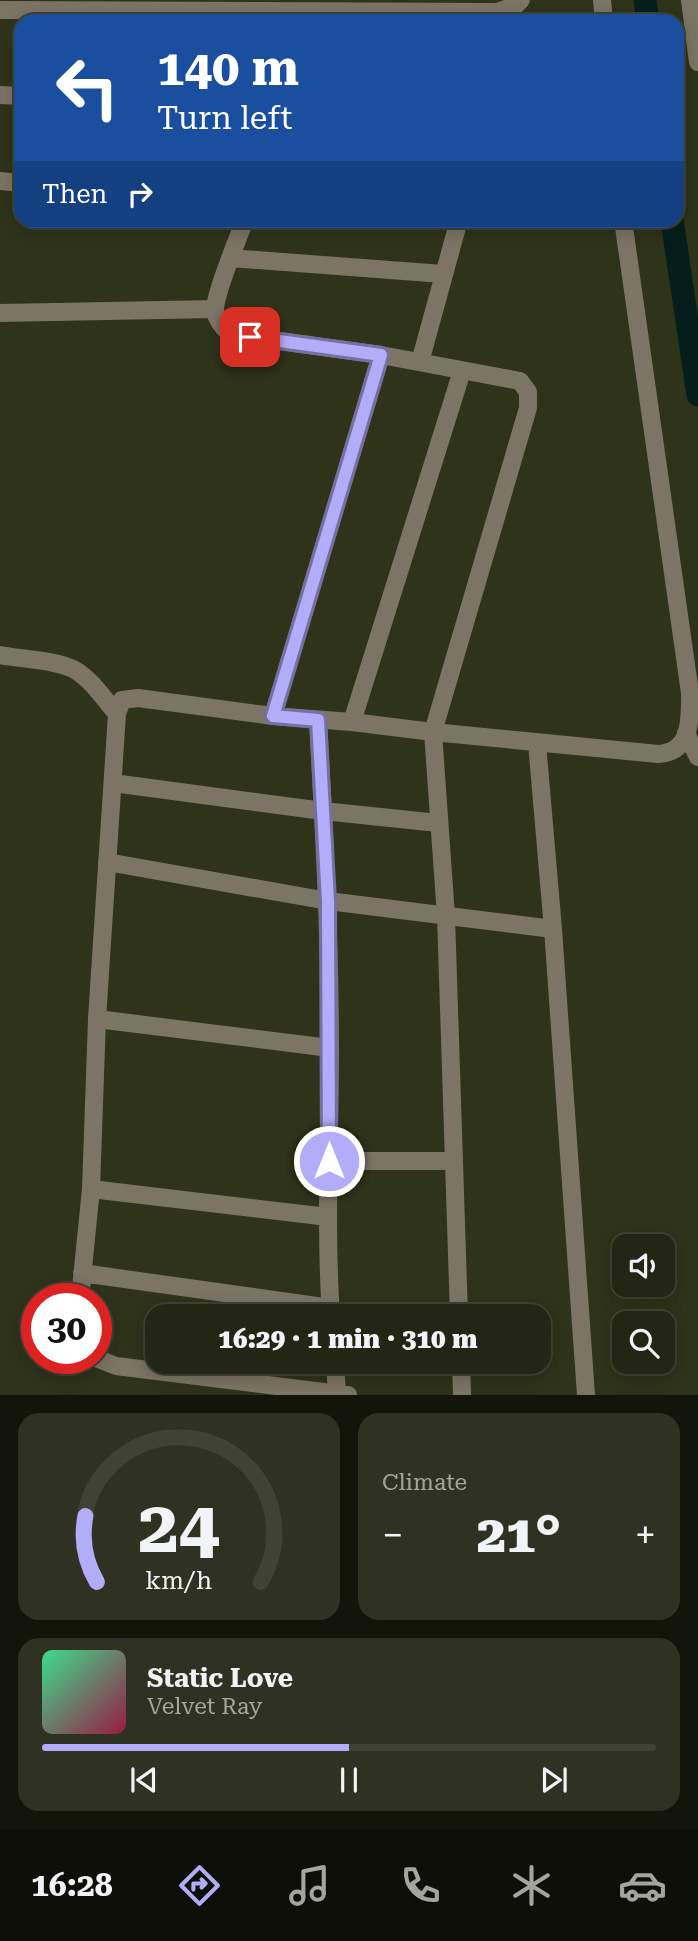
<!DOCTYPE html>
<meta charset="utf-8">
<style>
:root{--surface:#232614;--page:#2f3222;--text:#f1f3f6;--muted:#a3a5a0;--line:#404334;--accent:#b3adf9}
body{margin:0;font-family:"Roboto Serif",serif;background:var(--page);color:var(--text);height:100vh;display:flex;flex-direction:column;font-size:26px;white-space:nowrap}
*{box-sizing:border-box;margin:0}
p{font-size:23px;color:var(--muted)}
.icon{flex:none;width:38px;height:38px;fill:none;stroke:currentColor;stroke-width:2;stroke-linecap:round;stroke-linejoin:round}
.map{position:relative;height:1395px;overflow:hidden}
.sheet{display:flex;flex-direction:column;gap:18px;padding:18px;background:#13150b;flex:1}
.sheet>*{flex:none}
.banner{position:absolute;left:14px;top:14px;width:670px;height:214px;border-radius:21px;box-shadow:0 4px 18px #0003,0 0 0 2px var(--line);background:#1a4fa0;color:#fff;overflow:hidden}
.controls{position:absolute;left:612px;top:1234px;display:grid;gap:14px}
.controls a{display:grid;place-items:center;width:63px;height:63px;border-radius:14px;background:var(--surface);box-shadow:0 4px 18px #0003,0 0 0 2px var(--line);font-size:35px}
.speed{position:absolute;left:21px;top:1283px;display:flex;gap:14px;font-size:35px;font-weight:700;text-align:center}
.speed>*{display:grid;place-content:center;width:91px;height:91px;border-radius:50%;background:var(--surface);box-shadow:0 4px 18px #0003,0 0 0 2px var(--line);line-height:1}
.speed .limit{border:10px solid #d22;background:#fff;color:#111}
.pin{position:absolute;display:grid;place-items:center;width:60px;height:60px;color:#fff;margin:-30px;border-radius:14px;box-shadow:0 4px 10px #0006}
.me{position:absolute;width:77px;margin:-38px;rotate:0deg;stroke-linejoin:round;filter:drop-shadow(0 0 5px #0008)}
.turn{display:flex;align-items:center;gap:24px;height:147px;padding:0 28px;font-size:32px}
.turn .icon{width:91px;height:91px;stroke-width:2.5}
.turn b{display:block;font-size:49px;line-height:60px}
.then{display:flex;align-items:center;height:66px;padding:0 28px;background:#0003;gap:14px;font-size:26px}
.big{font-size:52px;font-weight:800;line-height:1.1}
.sheet .card{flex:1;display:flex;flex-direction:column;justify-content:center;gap:10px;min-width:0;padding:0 24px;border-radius:21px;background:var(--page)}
.sheet .dial{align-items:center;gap:0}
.dial svg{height:182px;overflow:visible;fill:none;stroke:var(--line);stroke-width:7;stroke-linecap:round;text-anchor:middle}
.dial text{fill:var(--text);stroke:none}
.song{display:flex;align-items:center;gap:21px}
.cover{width:84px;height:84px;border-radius:10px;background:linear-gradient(135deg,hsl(150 70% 55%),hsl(340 70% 35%))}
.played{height:7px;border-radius:4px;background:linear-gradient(90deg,var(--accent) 50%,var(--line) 50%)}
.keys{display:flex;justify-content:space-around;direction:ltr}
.heat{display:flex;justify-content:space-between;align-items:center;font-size:38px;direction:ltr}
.sheet .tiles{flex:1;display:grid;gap:18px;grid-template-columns:1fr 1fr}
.card:last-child{grid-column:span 2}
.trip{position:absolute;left:145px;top:1304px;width:406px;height:70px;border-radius:21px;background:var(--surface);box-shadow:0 4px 18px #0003,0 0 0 2px var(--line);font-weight:800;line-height:70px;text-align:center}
.menu{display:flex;height:112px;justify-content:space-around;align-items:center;background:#0e0f08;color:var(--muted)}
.menu .icon{width:49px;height:49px}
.menu .selected{color:var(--accent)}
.menu b{font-size:32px;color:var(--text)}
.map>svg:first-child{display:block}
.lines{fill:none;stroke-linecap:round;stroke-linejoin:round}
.canal{stroke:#051e1b;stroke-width:23}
.minor{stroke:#7c7465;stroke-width:18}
.route-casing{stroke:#7470a2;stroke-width:18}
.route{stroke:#b3adf9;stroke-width:12}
</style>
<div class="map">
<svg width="698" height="1395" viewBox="0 0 698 1395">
<rect width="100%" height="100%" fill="#2f331a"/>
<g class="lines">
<path class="canal" d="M 645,0 L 648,21
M 672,220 L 698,395"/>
<path class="minor" d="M 602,0 L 604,21
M 690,0 L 698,62
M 0,10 L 497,12 L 515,6 L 521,0
M 0,95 L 21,96
M 0,181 L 21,183
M 245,220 C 238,238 214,296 215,311 C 217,321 223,328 230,334 L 381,355 L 520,381 L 528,392 L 528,408 L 433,732 L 446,916 L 459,1316
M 230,258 L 443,274
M 0,313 L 215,309
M 420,362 L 459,220
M 0,655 C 21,659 57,660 75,670 C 92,680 104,699 117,714
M 273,716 L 381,355
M 318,720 C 324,830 330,940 330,1050 C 330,1138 325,1228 331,1316
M 352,722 L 462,371
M 686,733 L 698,757
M 537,743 L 553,929 L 586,1395
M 113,783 L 323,811 L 438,823
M 107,862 L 328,901 L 553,929
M 97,1019 L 330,1048
M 329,1161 L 454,1161
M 91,1189 L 328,1217
M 82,1273 L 331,1308
M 80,1298 L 91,1189 L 97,1019 L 117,714 L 122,700 L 138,698 L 273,716 L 352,722 L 433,732 L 658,754 C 692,752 690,719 690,693 L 623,220
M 96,1358 L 116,1366 L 348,1395
M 335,1362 L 337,1394
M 461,1362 L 462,1395"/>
</g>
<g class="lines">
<g class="route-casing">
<path id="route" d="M 250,337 L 381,355 L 273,716 L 318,720 L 328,901 L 329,1161"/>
</g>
<use href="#route" class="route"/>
</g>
</svg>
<div class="controls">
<a><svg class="icon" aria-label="sound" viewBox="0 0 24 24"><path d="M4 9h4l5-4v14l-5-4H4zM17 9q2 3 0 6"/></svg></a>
<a><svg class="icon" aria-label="search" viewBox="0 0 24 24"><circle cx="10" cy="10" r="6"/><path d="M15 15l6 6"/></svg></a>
</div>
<div class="speed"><div class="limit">30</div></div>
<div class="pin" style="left:250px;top:337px;background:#d93025"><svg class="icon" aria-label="arrive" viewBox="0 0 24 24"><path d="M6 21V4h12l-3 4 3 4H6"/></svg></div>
<svg class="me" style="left:329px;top:1161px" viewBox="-20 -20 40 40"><circle r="17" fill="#b3adf9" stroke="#fff" stroke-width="3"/><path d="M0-11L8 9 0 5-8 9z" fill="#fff"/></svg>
<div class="trip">16:29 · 1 min · 310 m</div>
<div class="banner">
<div class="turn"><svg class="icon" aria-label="left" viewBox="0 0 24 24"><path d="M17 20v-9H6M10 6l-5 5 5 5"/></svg><div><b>140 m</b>Turn left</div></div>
<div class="then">Then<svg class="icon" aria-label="right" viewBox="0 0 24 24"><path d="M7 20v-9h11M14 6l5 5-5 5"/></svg></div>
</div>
</div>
<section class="sheet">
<div class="tiles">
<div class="card dial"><svg viewBox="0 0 100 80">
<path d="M14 69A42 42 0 1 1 86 69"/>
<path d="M14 69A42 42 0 0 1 9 40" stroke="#b3adf9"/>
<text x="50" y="56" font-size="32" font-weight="700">24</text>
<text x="50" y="72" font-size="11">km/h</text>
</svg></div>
<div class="card"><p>Climate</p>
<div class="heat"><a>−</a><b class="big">21°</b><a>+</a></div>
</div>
<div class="card">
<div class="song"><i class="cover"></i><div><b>Static Love</b><p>Velvet Ray</p></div></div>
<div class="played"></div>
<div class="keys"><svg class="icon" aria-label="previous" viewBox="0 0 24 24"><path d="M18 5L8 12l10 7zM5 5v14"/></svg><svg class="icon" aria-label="pause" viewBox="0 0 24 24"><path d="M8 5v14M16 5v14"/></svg><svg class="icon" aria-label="next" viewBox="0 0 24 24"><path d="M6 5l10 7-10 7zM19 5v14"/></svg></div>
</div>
</div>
</section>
<nav class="menu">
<b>16:28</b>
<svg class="icon selected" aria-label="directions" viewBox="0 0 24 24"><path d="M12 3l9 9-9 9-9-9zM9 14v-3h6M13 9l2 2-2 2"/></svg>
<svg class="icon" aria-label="music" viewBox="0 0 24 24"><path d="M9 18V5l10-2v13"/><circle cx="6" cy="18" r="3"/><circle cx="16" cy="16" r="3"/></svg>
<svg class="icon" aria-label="phone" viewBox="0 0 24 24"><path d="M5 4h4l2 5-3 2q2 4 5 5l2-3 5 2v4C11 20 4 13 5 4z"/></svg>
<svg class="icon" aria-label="climate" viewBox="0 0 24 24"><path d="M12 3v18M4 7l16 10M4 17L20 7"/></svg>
<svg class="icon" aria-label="car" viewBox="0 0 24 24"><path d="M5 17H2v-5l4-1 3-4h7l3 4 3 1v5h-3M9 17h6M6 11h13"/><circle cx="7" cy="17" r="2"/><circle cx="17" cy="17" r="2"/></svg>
</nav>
